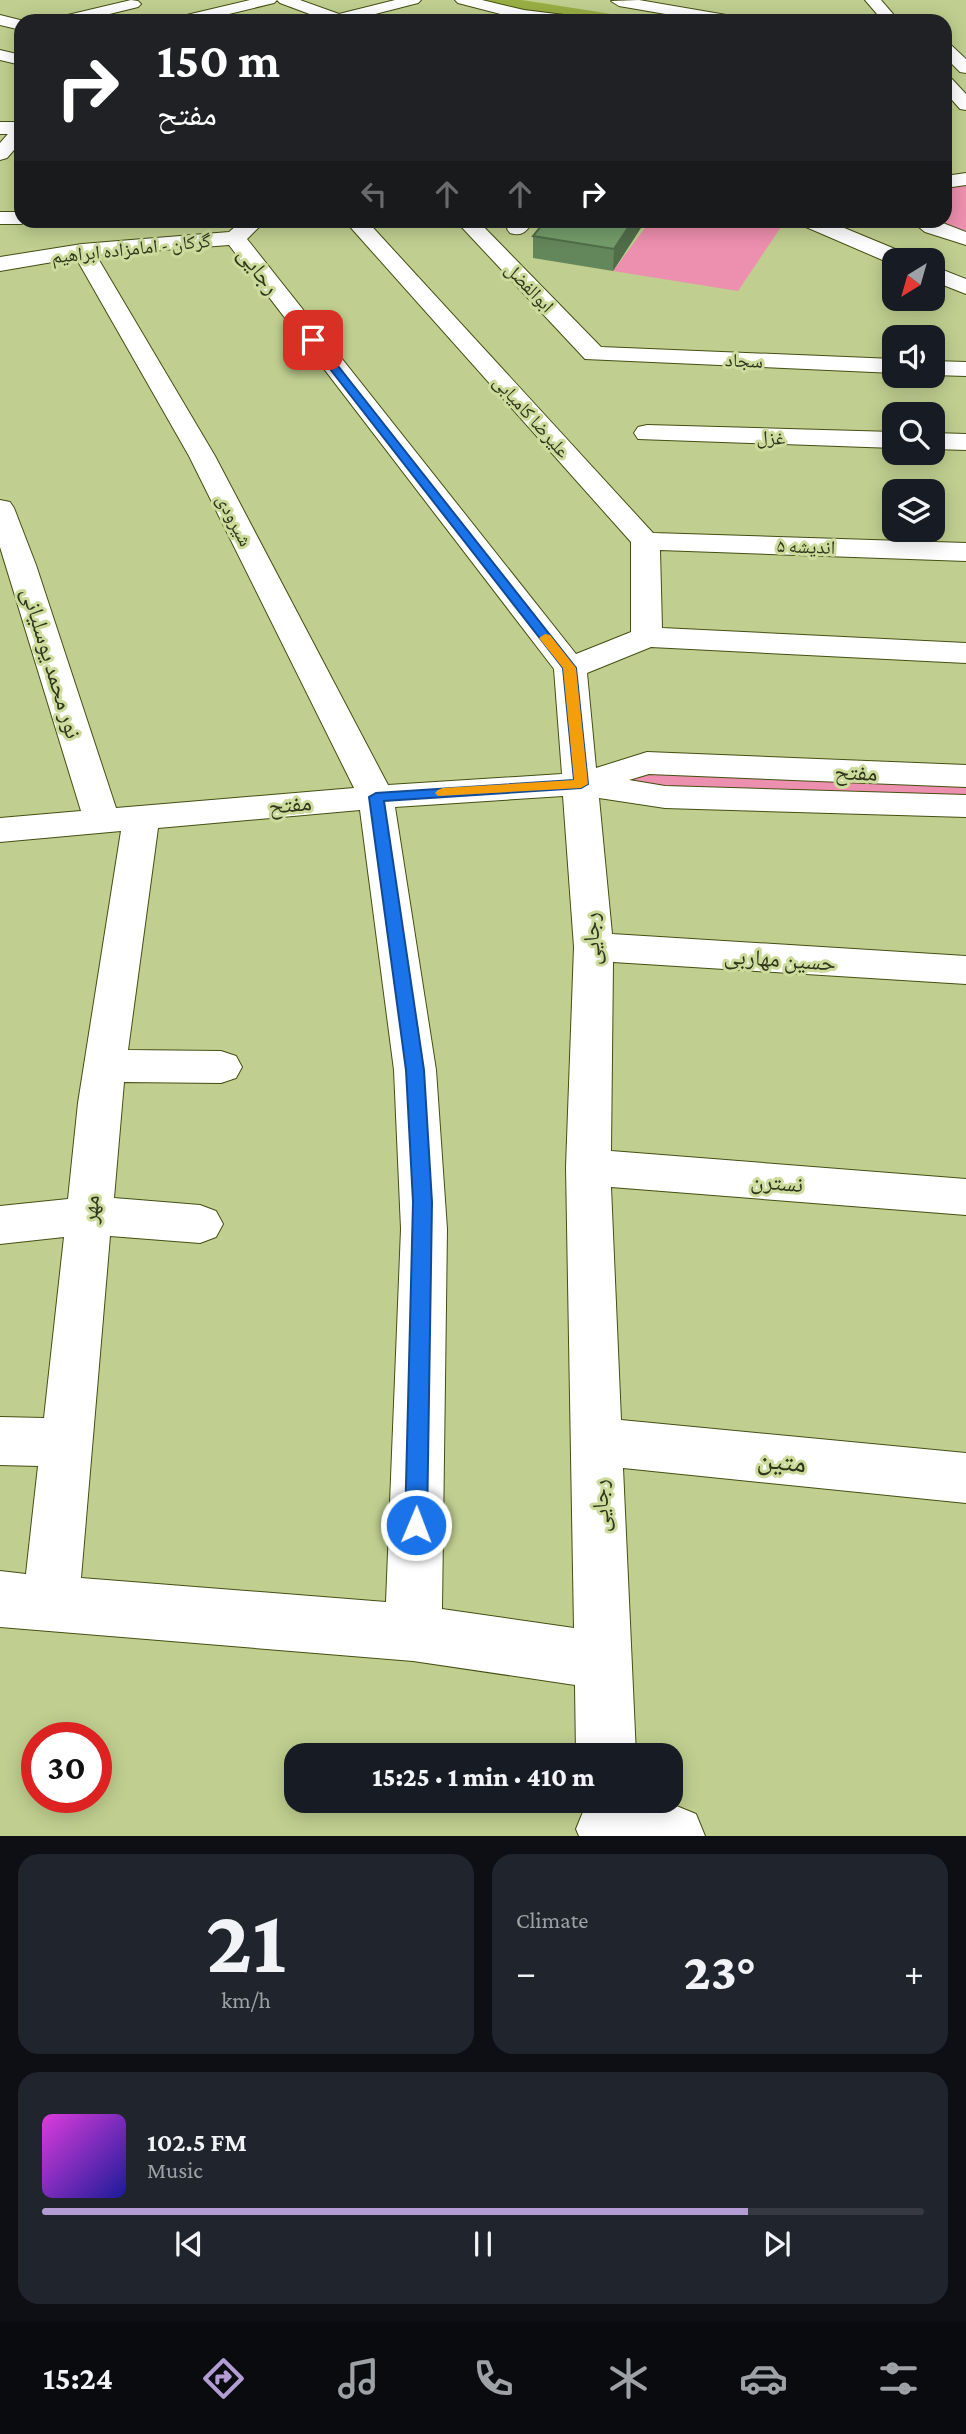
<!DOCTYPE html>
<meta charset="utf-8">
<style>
:root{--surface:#171b24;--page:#20242c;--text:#f1f3f6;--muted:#9ea1a6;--line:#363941;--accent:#b39cd3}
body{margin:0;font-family:"Crimson Pro","Noto Naskh Arabic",serif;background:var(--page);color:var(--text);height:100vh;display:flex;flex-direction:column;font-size:26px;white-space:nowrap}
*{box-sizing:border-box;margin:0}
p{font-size:23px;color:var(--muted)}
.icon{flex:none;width:38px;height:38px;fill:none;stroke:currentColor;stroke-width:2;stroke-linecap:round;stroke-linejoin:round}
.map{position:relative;height:1836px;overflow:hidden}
.details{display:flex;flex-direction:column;gap:18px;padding:18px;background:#0d0f14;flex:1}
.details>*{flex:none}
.top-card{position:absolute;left:14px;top:14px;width:938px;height:214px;border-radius:21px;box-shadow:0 4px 18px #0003;background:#202124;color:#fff;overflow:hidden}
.needle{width:46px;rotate:217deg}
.tools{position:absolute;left:882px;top:248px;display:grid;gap:14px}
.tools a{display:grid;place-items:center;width:63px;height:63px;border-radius:14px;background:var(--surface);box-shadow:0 4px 18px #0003;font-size:35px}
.speed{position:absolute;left:21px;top:1722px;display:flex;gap:14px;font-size:35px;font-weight:700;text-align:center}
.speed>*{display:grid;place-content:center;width:91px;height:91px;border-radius:50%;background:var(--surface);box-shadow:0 4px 18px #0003;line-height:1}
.speed .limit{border:10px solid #d22;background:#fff;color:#111}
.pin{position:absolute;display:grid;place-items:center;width:60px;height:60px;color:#fff;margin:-30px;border-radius:14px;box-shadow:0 4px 10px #0006}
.me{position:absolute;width:77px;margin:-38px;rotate:1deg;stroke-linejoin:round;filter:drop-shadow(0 0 5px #0008)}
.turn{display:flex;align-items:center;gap:24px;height:147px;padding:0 28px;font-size:32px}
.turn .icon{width:91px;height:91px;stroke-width:2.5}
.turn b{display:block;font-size:49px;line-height:60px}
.lanes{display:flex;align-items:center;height:66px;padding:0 28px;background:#0003;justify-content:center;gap:35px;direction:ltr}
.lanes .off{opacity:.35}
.big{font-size:52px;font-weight:800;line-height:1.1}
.details .card{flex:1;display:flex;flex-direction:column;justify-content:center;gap:10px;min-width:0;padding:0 24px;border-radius:21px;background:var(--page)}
.details .dial{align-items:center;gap:0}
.dial b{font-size:91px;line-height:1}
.song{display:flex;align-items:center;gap:21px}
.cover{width:84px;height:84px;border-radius:10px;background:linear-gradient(135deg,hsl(300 70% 55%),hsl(240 70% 35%))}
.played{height:7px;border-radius:4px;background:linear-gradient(90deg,var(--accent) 80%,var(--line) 80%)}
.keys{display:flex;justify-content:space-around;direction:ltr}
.heat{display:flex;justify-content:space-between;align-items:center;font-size:38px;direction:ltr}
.details .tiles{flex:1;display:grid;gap:18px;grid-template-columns:1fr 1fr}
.card:last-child{grid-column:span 2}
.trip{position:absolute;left:284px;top:1743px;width:399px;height:70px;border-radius:21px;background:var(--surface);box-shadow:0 4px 18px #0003;font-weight:800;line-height:70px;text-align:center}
.tabs{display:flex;height:112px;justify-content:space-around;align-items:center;background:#090b0e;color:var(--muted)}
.tabs .icon{width:49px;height:49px}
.tabs .active{color:var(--accent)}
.tabs b{font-size:32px;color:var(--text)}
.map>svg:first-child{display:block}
.green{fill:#ed8fae}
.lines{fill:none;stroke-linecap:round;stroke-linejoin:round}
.river{fill:#99ae44;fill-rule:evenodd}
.minor-casing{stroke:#444f11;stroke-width:2}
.major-casing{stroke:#444f11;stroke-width:2}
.minor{fill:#fff;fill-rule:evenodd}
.major{fill:#fff;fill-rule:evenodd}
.wall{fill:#64865b}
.shaded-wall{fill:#516d4a}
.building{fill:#749c6a;stroke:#516d4a;stroke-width:2}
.route{fill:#1a73e8;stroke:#114b97;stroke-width:2}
.slow{fill:#f59e0b}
.labels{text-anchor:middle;stroke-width:6;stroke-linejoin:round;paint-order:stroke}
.far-street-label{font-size:19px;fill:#30351c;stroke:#cddc9d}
.street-label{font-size:23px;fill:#30351c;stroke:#cddc9d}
.near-street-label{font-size:28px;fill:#30351c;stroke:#cddc9d}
</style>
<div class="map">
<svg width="966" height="1836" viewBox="0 0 966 1836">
<rect width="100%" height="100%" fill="#c0cf90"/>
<path class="green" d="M 966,184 L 966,233 L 934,221 L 945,220 L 945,188 Z
M 650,221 L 740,221 L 781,227 L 738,291 L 613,271 Z
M 648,770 L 966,780 L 966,799 L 658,789 L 614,783 Z"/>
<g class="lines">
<path class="river" d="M 480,0 L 522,0 L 605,13 L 615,15 L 619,21 L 546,21 L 484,6 Z"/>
<g class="minor-casing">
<path id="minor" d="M 131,0 L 138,1 L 141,4 L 138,7 L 81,21 L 53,21 L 55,18 Z
M 250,0 L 277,0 L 274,3 L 200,21 L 172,21 L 174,18 Z
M 277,0 L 300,0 L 339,14 L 395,0 L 421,0 L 418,3 L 348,21 L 321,21 L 323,19 L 280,3 Z
M 455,0 L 482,0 L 524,10 L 572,16 L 580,21 L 524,20 L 458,3 Z
M 639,0 L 732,16 L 740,21 L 706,21 L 619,6 L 611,1 Z
M 0,15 L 24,21 L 21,21 L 21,30 L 0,25 Z
M 0,50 L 21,55 L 21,65 L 0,60 Z
M 21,125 L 21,142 L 7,158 L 0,160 L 0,143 L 14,127 Z
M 0,212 L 21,212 L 21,220 L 30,220 L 21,224 L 0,224 Z
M 243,220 L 266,220 L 247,239 L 576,654 L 631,632 L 631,542 L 344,220 L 366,220 L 653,533 L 966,543 L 966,561 L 660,550 L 662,628 L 966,643 L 966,663 L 651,647 L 587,673 L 596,768 L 647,752 L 966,765 L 966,787 L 649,774 L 629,780 L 665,786 L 966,795 L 966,817 L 665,808 L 599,798 L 612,934 L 966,956 L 966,984 L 613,962 L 611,1151 L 966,1179 L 966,1215 L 611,1187 L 621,1420 L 966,1453 L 966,1503 L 623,1468 L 636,1755 L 576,1755 L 575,1685 L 413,1661 L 0,1627 L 0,1571 L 26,1574 L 38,1466 L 0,1465 L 0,1417 L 44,1418 L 64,1237 L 0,1244 L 0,1206 L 68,1199 L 78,1103 L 121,831 L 0,842 L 0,818 L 81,811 L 0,547 L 0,500 L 10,502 L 14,508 L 36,565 L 116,808 L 354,788 L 189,456 L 76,258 L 0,271 L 0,257 L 82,244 L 229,232 ZM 229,245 L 554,669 L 562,774 L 388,785 L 215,456 L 96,255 ZM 563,796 L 574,947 L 566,1167 L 574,1628 L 442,1609 L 447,1229 L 436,1070 L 395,807 ZM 360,810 L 394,1070 L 401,1229 L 386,1602 L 81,1578 L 110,1236 L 200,1243 L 216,1237 L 223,1224 L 216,1211 L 200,1205 L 114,1198 L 124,1082 L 221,1083 L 236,1078 L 242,1067 L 236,1056 L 221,1051 L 128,1050 L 158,828 Z
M 455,220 L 477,220 L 601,347 L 894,359 L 894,373 L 585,359 Z
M 513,220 L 534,220 C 527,231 523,237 510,233 L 507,229 Z
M 933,361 L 966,362 L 966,376 L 933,375 Z
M 647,425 L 894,432 L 894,448 L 638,439 L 634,433 L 638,427 Z
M 933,433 L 966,434 L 966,450 L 933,449 Z
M 601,1801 L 674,1805 L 696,1814 L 705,1836 L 579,1836 L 576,1829 L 585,1807 Z"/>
</g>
<g class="major-casing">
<path id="major" d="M 865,0 L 881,0 L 899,21 L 883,21 Z
M 945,43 L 951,45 L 966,59 L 966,73 L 960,72 L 945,57 Z
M 945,77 L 951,78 L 966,94 L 966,110 L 960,109 L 945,92 Z
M 0,122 L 21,122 L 21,134 L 0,134 Z
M 966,173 L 966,185 L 945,188 L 945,176 Z
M 796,220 L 825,220 L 912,256 L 915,261 L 894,261 L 894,265 L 799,224 Z
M 910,220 L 935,220 L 966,232 L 966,245 L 925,232 Z
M 933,266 L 966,279 L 966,294 L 933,281 Z"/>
</g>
<use href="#minor" class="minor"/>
<use href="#major" class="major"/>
</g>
<path class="wall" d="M 546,220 L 646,220 L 613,271 L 533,258 L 533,236 Z"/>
<path class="shaded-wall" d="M 633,220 L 646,220 L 613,271 L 614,249 Z"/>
<path class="building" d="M 546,220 L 633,220 L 614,249 L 533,236 Z"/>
<path class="route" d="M 309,338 L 316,338 L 576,668 L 588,784 L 581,788 L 384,801 L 424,1070 L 432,1202 L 427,1525 L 424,1533 L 416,1536 L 408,1533 L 405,1525 L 413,1202 L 406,1070 L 369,797 L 376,793 L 574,780 L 563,668 L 309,342 Z"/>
<path class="slow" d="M 545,634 L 550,635 L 576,668 L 588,784 L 581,788 L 438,796 L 435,793 L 438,790 L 443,788 L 574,780 L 563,668 L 539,638 Z"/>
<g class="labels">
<g class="far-street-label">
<text transform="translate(131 248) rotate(-6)" y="7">گرکان - امامزاده ابراهیم</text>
<text transform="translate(530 287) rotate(46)" y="7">ابوالفضل</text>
<text transform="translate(744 360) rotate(2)" y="7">سجاد</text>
<text transform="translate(532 416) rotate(48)" y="7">علیرضا کامیابی</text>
<text transform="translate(771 437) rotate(2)" y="7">غزل</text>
<text transform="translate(235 520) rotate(63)" y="7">شیرودی</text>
<text transform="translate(806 546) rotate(2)" y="7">اندیشه ۵</text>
</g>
<g class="street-label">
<text transform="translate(259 270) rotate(53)" y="8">رجایی</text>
<text transform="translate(52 663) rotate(73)" y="8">نور محمد یوسلیانی</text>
<text transform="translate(856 772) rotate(2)" y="8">مفتح</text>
<text transform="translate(290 804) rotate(-5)" y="8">مفتح</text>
<text transform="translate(591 939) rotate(-92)" y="8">رجایی</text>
<text transform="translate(780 959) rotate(4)" y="8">حسین مهاربی</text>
<text transform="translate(777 1182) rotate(5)" y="8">نسترن</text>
<text transform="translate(90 1209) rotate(-85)" y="8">مهر</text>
<text transform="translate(600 1506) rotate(-92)" y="8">رجایی</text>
</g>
<g class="near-street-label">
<text transform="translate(782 1460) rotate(6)" y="10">متین</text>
</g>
</g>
</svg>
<div class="tools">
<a><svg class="needle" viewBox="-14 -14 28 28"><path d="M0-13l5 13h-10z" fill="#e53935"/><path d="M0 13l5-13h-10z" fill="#9ea1a6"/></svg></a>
<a><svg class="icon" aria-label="sound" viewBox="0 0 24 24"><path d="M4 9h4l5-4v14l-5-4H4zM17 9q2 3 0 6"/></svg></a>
<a><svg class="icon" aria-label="search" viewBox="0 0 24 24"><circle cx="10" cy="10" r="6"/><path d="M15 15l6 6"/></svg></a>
<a><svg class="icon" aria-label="layers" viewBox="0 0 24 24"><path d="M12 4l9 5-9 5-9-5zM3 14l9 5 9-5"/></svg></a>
</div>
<div class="speed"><div class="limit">30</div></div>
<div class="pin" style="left:313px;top:340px;background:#d93025"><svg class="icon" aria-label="arrive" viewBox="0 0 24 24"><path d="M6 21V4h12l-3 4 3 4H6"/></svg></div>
<svg class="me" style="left:416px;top:1525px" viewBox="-20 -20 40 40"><circle r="17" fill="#1a73e8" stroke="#fff" stroke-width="3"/><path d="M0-11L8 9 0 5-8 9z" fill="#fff"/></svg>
<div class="trip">15:25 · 1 min · 410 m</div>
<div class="top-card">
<div class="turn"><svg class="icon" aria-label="right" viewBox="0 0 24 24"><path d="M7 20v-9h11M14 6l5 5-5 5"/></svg><div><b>150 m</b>مفتح</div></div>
<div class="lanes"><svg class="icon off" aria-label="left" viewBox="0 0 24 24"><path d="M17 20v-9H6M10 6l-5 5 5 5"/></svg><svg class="icon off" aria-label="ahead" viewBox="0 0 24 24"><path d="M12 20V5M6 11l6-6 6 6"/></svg><svg class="icon off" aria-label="ahead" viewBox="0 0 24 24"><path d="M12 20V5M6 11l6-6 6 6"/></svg><svg class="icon" aria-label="right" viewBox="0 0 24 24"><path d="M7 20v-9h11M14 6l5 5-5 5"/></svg></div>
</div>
</div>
<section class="details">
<div class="tiles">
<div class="card dial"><b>21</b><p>km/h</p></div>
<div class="card"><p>Climate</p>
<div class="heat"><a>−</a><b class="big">23°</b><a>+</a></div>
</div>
<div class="card">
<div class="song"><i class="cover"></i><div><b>102.5 FM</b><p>Music</p></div></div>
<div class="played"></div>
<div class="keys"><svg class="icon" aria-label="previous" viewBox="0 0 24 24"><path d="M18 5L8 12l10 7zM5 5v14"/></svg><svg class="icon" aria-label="pause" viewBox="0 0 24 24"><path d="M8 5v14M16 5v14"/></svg><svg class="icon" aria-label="next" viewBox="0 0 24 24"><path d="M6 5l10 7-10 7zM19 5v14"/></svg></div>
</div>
</div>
</section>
<nav class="tabs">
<b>15:24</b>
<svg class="icon active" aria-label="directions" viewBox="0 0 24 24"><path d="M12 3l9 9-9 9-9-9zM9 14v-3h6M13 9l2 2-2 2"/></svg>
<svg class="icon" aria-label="music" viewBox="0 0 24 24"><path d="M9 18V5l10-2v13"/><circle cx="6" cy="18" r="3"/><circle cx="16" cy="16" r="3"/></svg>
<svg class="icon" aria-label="phone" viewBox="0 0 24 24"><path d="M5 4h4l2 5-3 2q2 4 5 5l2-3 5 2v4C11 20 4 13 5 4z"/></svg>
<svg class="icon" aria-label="climate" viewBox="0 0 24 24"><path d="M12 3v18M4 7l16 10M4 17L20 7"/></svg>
<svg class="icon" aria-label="car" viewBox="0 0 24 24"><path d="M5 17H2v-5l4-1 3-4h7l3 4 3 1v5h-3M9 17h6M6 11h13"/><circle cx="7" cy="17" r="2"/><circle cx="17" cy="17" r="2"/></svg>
<svg class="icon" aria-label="filters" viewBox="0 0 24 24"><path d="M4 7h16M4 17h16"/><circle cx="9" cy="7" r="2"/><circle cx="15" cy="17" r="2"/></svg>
</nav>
